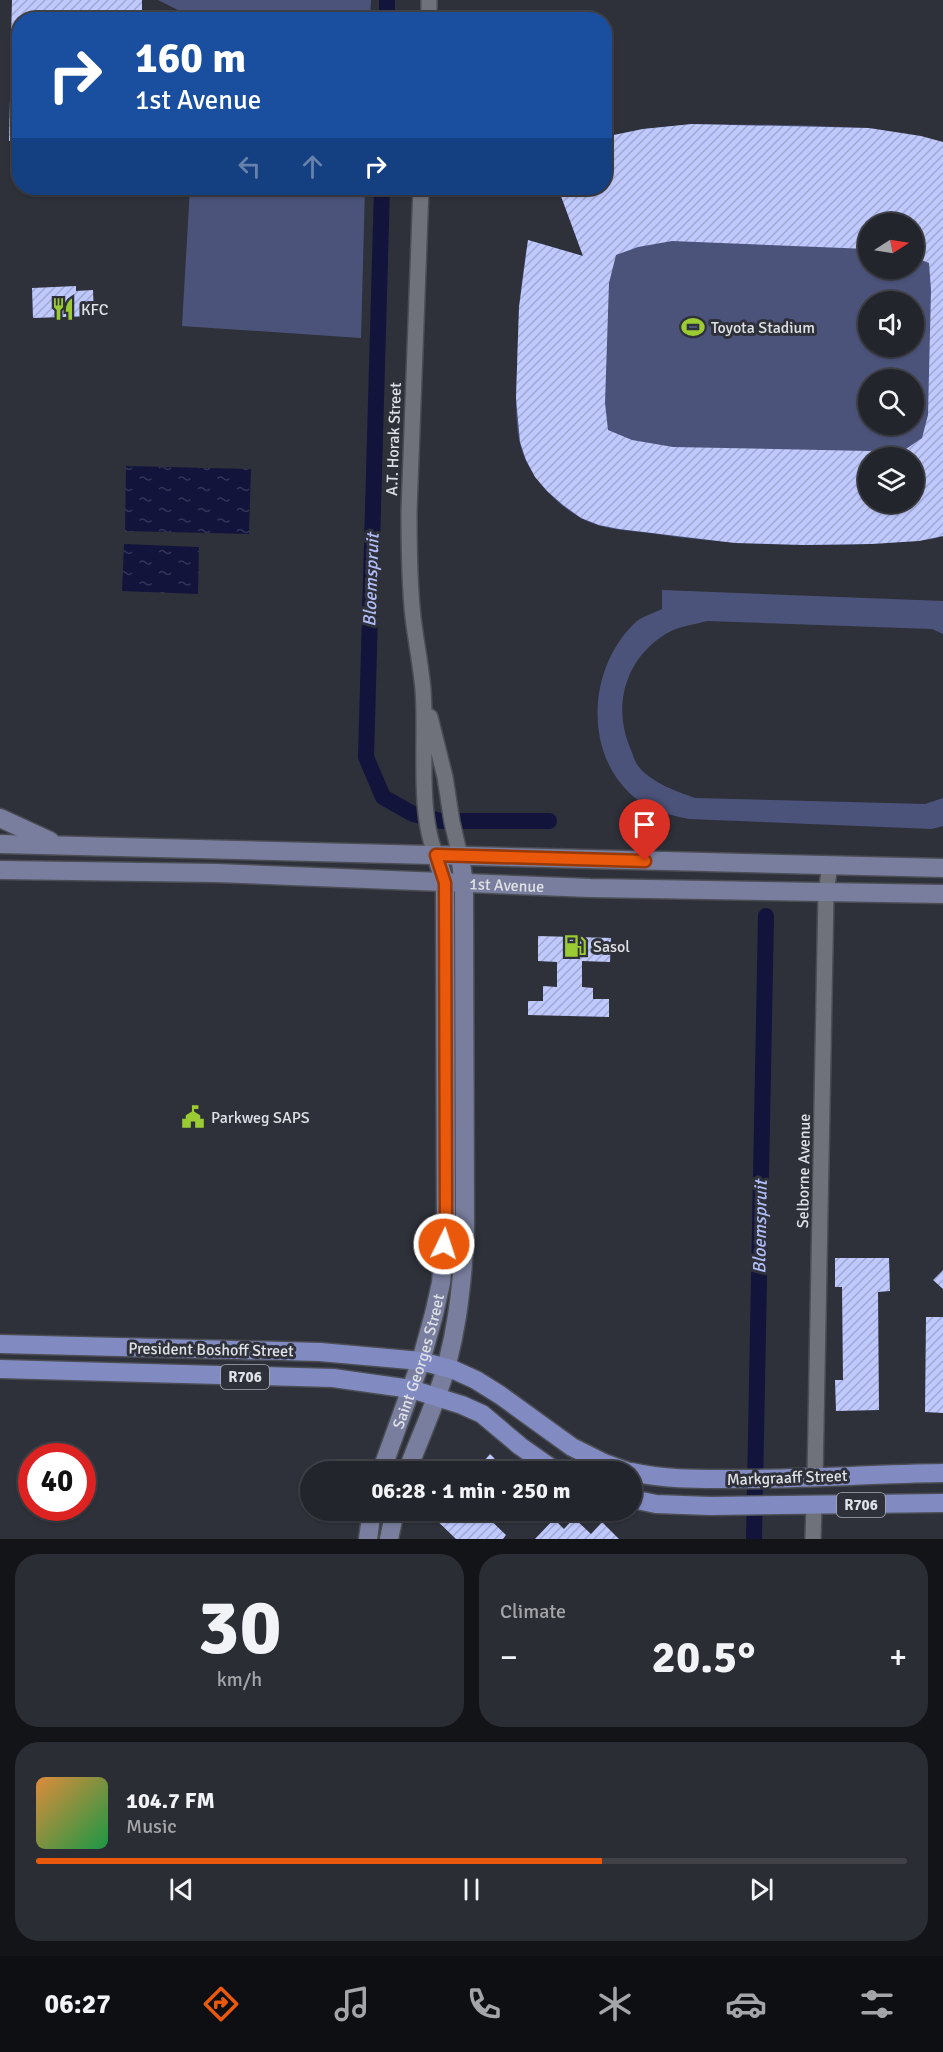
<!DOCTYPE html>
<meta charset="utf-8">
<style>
:root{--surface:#23252c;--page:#2b2d34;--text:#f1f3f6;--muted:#a3a5a9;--line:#404248;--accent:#ea580c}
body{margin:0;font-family:Signika,sans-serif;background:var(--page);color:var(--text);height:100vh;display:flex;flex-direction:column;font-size:22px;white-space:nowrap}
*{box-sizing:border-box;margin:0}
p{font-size:20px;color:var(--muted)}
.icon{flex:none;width:33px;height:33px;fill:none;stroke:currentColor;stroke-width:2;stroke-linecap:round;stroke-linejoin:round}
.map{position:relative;height:1539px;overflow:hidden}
.panel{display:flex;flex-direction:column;gap:15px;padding:15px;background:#131418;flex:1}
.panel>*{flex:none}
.hud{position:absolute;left:12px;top:12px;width:600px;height:183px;border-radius:24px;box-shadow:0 2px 4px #0004,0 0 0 2px var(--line);background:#1a4fa0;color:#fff;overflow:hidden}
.needle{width:39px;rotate:78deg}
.tools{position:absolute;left:858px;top:213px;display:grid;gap:12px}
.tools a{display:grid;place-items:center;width:66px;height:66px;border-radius:50%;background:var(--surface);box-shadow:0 2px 4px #0004,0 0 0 2px var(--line);font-size:30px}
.speed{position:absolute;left:18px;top:1443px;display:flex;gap:12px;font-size:30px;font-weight:700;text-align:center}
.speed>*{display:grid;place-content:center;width:78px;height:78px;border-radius:50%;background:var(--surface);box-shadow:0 2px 4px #0004,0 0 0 2px var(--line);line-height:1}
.speed .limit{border:9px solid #d22;background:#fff;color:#111}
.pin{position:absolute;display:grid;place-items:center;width:51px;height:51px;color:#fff;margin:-62px -26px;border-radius:50% 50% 50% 0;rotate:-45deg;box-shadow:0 0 6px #0007}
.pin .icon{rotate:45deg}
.me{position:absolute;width:66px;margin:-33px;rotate:4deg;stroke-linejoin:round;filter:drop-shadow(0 0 4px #0008)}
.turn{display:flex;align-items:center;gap:21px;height:126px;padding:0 24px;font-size:27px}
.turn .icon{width:78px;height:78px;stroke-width:2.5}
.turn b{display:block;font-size:42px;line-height:51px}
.lanes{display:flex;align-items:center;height:57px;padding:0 24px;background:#0003;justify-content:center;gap:30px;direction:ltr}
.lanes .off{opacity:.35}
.big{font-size:45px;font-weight:700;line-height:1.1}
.panel .tile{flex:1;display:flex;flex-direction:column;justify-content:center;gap:9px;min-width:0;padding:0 21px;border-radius:24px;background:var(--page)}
.panel .dial{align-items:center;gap:0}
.dial b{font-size:78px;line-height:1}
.song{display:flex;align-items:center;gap:18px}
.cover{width:72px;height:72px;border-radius:9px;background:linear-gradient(135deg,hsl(30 70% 55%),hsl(140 70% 35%))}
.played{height:6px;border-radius:3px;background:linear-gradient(90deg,var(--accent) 65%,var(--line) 65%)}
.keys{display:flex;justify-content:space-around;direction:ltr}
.heat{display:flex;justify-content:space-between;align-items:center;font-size:33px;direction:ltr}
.panel .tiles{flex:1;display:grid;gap:15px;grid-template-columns:1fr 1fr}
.tile:last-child{grid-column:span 2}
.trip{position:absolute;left:300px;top:1461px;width:342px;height:60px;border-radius:30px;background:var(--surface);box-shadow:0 2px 4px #0004,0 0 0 2px var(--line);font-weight:700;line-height:60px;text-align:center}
.menu{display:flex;height:96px;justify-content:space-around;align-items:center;background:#0e0f12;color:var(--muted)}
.menu .icon{width:42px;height:42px}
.menu .current{color:var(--accent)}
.menu b{font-size:27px;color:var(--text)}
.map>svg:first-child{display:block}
.green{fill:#4c537a;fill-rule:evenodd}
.water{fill:url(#water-ripples)}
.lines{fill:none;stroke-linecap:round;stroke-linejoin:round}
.canal{stroke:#12143c;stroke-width:16}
.building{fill:url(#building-hatch);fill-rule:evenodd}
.street-casing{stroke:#4b4d54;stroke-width:18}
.secondary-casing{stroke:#4b4d54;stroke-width:21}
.primary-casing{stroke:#4b4d54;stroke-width:21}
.street{stroke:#6f717b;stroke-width:15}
.secondary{stroke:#797e9e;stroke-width:18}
.primary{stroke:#828bc1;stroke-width:18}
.route-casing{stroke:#983908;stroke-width:15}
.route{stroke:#ea580c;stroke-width:10}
.labels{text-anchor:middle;stroke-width:6;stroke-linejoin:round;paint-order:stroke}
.shield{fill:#2f313a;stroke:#aaacb2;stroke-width:1.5}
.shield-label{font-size:15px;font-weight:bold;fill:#dfe1e6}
.poi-label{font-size:16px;fill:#dfe1e6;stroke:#2f313a;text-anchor:start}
.street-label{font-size:16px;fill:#dfe1e6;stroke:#2f313a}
.water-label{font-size:18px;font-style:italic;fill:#b2bdf8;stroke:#2f313a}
</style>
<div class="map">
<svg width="943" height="1539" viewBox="0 0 943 1539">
<defs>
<pattern id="water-ripples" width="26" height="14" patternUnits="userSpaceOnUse" patternTransform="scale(1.5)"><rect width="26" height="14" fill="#12143c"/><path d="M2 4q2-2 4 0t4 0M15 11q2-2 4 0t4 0" fill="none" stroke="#343658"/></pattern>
<pattern id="building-hatch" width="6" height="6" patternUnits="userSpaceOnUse" patternTransform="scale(1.5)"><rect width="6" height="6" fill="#bfc9fe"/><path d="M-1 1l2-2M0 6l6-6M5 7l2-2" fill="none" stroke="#a0a8d0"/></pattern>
</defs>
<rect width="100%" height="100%" fill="#2f313a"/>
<path class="green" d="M 158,0 L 371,0 L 370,19 L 196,19 Z
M 692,124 C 775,126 862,121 943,142 L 943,536 C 929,541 913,541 898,542 C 853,546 807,545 762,544 C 724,542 686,539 649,533 C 633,531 615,530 600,526 C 569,517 540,489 526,461 C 513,433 516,397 517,367 C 518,324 520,283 528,240 L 583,256 L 558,188 L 604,188 L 605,137 L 643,129 ZM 868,224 L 914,224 L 914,268 L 868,268 ZM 868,302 L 914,302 L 914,346 L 868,346 ZM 868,380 L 914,380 L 914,424 L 868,424 ZM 868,458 L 914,458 L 914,502 L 868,502 Z
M 190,188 L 365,188 L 361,338 L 182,326 Z
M 662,590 L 943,601 L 943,634 L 932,629 L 707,621 C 696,624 682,626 671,631 C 626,655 611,705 631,750 C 633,755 635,763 639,767 C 652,783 676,791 695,798 L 925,804 L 943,798 L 943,826 L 932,829 L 689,819 C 670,815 649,810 634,797 C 582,753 588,665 637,621 C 644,616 654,613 662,609 Z"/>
<path class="water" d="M 126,466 L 251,469 L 249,534 L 125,531 Z
M 124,544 L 199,547 L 198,594 L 122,591 Z"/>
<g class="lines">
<path class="canal" d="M 387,20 L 387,0
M 382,188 L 366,757 L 383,797 L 413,814 L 441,821 L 549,821
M 754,1539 L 766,916"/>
</g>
<path class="building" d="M 12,0 L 142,0 L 142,20 L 20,20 L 20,39 L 11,39 Z
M 10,100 L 20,100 L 20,141 L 9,141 Z
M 692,124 L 869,128 L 921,136 L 943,142 L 943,536 L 919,541 L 871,544 L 804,545 L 735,543 L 619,529 L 599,525 L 581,518 L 563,505 L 547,491 L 535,477 L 526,460 L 520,442 L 516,398 L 519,307 L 528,240 L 583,256 L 558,188 L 604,188 L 604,137 L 643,129 ZM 868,224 L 914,224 L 914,257 L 929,263 L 931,290 L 928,415 L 922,438 L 906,449 L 869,451 L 673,447 L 632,440 L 608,430 L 605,403 L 609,283 L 616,255 L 638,247 L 672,241 L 868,249 ZM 868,458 L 914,458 L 914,502 L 868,502 Z
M 76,286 L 76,291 L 93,290 L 94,316 L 33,318 L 32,288 Z
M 538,936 L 611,938 L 610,962 L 582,961 L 582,987 L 593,988 L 593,999 L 609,999 L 609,1017 L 528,1015 L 528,1001 L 543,1001 L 543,986 L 557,987 L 557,962 L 538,961 Z
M 835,1258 L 889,1258 L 890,1291 L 878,1292 L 879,1410 L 836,1411 L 835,1380 L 843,1380 L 842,1287 L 835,1287 Z
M 943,1270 L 943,1289 L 933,1280 Z
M 926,1317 L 943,1317 L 943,1413 L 925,1412 Z
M 490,1454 L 508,1472 L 450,1472 L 462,1459 L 475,1471 Z
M 434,1510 L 486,1510 L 483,1513 L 506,1535 L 503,1539 L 456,1539 L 430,1514 Z
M 574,1518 L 591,1534 L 602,1522 L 619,1539 L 535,1539 L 554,1519 L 564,1529 Z"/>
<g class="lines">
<g class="street-casing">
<path id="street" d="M 429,20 L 429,0
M 421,188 L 409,511 C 409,546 409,582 413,617 C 416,642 421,666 423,690 C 427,738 417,812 436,855
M 430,717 L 445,777 L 452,822 L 460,856
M 815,1478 L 826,893 L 830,865
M 813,1539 L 814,1505"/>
</g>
<g class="secondary-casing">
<g id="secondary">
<path d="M 0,818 L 50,841"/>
<path d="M 0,844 L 943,868"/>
<path id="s1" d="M 0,870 L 216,873 L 590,888 L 943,894"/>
<path id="s2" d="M 381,1472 L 421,1361 L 434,1314 L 441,1283 L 446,1225 L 445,883 L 436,855"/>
<path d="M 407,1472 C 416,1447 427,1423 436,1398 C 456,1346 462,1288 465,1233 L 464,884 L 460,856"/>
<path d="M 368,1539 L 372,1510"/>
<path d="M 389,1539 L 395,1510"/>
</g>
</g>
<g class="primary-casing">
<path id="primary" d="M 0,1344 L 320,1352 L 421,1361 L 454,1370 L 476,1380 L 500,1395 L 572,1447 L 604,1463 L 629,1472
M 0,1369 L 333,1378 L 411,1389 L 462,1405 L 482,1414 L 520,1446 L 557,1472
M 632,1472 C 666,1480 702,1479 737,1479 C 805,1479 874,1474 943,1473
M 632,1499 L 656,1504 L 710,1506 L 943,1503"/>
</g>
<use href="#street" class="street"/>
<use href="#secondary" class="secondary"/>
<use href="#primary" class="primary"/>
</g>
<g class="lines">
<g class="route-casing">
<path id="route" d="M 444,1244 L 446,1225 L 445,883 L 436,855 L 645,861"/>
</g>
<use href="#route" class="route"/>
</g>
<defs>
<g id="restaurant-bare" transform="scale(1.8)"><path d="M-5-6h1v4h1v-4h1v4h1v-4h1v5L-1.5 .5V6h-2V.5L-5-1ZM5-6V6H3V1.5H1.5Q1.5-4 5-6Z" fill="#9bcb33" stroke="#2f313a" stroke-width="2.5" paint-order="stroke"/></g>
<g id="stadium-bare" transform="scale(1.8)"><path d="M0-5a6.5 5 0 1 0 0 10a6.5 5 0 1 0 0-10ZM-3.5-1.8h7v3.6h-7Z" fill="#9bcb33" stroke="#2f313a" stroke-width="2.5" paint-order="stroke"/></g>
<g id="fuel-bare" transform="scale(1.8)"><path d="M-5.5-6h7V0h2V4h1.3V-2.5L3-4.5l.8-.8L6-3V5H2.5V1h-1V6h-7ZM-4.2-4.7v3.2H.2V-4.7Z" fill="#9bcb33" stroke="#2f313a" stroke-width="2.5" paint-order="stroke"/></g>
<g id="civic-bare" transform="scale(1.8)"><path d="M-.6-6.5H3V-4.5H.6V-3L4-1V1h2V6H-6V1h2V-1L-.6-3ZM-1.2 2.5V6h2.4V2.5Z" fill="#9bcb33" stroke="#2f313a" stroke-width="2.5" paint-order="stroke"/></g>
</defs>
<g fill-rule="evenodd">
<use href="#restaurant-bare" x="63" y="309"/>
<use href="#stadium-bare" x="693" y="327"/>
<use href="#fuel-bare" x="575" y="946"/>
<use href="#civic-bare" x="193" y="1117"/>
</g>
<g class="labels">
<g class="shield">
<rect x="221" y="1365" width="48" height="24" rx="4.5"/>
<rect x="837" y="1493" width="48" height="24" rx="4.5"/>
</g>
<g class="shield-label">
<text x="245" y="1382">R706</text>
<text x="861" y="1510">R706</text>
</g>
<g class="poi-label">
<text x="81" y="315">KFC</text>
<text x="711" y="333">Toyota Stadium</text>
<text x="593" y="952">Sasol</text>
<text x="211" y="1123">Parkweg SAPS</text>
</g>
<g class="street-label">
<text transform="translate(393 439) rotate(-88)" y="6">A.T. Horak Street</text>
<text dy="6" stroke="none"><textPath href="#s1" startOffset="507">1st Avenue</textPath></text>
<text transform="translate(803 1171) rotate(-89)" y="6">Selborne Avenue</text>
<text transform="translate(211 1349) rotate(1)" y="6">President Boshoff Street</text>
<text dy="6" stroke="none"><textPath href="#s2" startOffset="117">Saint Georges Street</textPath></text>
<text transform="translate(787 1477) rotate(-2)" y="6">Markgraaff Street</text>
</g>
<g class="water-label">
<text transform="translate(371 580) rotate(-88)" y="6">Bloemspruit</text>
<text transform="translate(760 1227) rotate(-89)" y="6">Bloemspruit</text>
</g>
</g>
</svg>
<div class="tools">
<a><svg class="needle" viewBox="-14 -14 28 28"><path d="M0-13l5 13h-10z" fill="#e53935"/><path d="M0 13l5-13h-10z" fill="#a3a5a9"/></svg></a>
<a><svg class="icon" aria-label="sound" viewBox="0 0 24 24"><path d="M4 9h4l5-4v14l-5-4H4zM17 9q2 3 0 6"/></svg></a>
<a><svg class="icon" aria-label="search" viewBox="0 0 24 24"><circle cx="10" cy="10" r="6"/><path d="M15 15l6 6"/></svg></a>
<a><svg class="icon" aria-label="layers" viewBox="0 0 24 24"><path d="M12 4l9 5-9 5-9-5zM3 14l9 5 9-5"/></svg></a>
</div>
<div class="speed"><div class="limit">40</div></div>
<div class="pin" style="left:645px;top:861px;background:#d93025"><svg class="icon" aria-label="arrive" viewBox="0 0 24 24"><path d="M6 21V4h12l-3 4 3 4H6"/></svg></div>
<svg class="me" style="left:444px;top:1244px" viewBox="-20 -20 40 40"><circle r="17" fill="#ea580c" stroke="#fff" stroke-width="3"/><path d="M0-11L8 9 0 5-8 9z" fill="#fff"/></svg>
<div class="trip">06:28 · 1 min · 250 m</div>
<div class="hud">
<div class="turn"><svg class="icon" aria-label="right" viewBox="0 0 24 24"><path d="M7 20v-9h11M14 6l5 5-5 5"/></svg><div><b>160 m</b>1st Avenue</div></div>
<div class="lanes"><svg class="icon off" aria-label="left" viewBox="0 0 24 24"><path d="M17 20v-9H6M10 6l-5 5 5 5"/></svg><svg class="icon off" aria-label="ahead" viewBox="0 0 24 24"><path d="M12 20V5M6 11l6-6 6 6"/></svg><svg class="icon" aria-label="right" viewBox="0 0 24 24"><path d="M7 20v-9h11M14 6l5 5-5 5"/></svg></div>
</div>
</div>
<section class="panel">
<div class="tiles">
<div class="tile dial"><b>30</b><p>km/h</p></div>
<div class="tile"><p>Climate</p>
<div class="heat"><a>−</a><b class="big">20.5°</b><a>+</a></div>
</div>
<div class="tile">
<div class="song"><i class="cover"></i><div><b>104.7 FM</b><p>Music</p></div></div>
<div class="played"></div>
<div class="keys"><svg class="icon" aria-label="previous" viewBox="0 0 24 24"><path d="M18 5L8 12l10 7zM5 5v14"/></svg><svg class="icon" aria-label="pause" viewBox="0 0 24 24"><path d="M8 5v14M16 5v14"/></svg><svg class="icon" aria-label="next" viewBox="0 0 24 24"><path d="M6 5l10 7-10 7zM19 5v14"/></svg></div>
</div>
</div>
</section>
<nav class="menu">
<b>06:27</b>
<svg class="icon current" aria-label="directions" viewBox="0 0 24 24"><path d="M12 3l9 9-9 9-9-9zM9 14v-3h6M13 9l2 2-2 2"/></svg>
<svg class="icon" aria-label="music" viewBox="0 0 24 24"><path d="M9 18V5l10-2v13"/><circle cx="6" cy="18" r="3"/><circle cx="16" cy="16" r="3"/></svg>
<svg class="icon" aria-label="phone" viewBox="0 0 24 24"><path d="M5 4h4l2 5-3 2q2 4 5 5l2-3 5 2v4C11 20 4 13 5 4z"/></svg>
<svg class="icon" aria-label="climate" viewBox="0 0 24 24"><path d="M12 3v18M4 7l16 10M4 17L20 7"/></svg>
<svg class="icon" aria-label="car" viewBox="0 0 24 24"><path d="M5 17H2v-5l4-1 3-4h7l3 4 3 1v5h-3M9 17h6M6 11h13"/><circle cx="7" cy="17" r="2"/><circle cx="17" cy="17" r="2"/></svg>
<svg class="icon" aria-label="filters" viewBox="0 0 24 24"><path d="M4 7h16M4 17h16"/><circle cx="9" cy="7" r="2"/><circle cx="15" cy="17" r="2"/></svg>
</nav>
